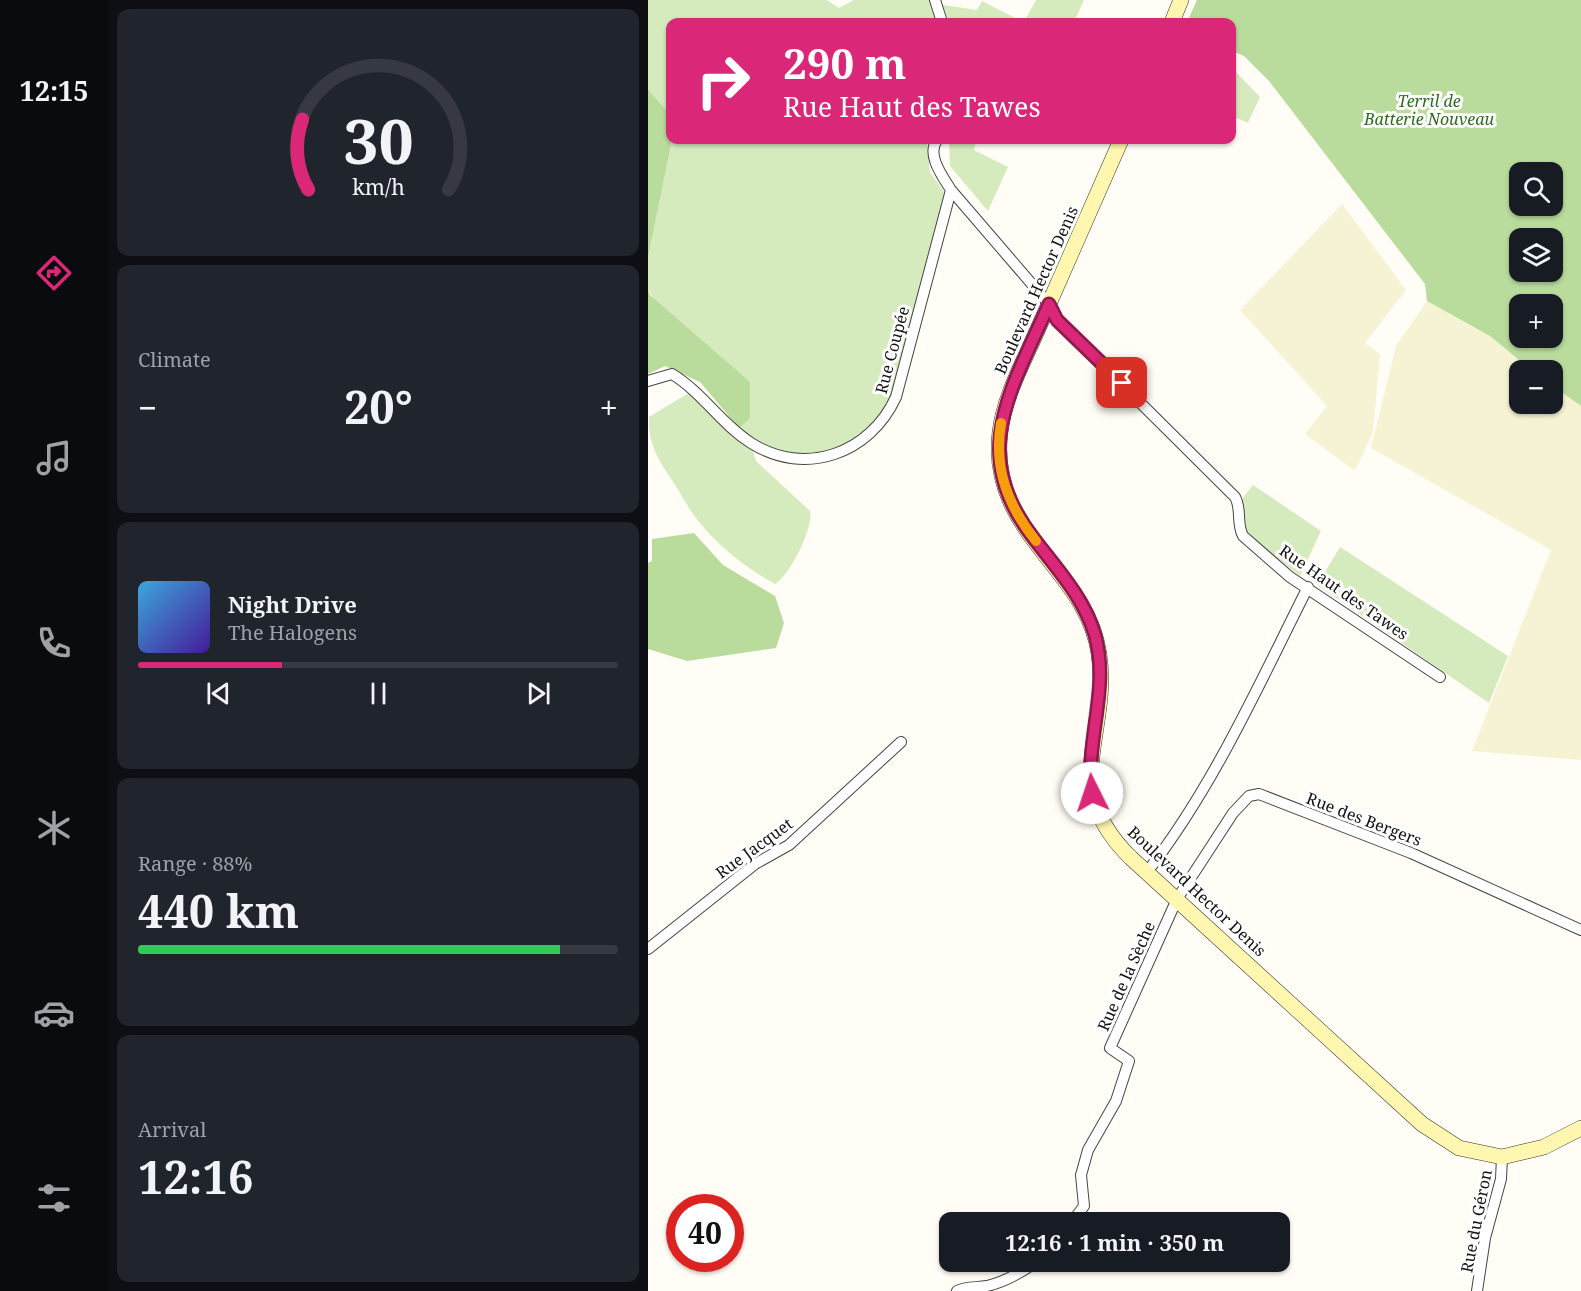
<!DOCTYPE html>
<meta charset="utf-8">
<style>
:root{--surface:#171b24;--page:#20242c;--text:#f1f3f6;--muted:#9ea1a6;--line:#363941;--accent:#db2777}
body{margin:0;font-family:"Noto Serif",serif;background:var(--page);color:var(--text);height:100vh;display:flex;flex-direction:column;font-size:22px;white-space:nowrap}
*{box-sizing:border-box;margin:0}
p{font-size:20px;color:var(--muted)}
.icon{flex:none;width:33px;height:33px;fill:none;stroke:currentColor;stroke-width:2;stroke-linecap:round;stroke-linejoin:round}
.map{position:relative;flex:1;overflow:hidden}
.panel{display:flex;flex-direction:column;gap:9px;padding:9px;background:#0d0f14;width:540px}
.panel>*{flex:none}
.top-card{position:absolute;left:18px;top:18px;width:570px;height:126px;border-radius:12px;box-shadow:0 2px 4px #0004;background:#db2777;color:#fff;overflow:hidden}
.buttons{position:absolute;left:861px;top:162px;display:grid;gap:12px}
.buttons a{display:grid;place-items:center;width:54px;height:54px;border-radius:12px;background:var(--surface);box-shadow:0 2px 4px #0004;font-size:30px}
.speed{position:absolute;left:18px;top:1194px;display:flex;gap:12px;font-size:30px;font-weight:700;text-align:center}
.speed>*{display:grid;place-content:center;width:78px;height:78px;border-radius:50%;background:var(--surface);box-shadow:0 2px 4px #0004;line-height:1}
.speed .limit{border:9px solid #d22;background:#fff;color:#111}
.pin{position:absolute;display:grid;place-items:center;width:51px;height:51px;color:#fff;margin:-26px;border-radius:12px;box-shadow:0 3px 9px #0006}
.me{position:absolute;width:66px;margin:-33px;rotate:356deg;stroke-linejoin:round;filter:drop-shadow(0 0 4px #0008)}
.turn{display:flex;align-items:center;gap:21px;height:126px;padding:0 18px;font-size:27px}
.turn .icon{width:78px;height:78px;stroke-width:2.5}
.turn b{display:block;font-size:42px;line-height:51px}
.big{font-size:45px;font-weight:700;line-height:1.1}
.panel .card{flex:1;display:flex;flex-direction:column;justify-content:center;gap:9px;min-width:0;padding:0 21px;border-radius:12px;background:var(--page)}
.panel .dial{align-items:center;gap:0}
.dial svg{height:156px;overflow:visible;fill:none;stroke:var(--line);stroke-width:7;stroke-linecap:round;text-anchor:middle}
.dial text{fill:var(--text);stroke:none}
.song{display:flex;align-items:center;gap:18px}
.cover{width:72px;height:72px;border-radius:9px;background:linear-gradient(135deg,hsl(200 70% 55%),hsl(260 70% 35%))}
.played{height:6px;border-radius:3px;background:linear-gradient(90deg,var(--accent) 30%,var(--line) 30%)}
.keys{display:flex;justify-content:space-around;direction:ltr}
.heat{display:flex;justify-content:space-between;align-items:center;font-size:33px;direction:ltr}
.charge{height:9px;border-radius:4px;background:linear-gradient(90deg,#34c759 88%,var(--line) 0)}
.trip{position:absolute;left:291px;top:1212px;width:351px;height:60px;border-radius:12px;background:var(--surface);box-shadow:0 2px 4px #0004;font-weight:700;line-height:60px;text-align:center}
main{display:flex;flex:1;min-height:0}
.tabs{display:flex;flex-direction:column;width:108px;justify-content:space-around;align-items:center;background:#090b0e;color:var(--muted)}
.tabs .icon{width:42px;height:42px}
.tabs .selected{color:var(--accent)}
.tabs b{font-size:27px;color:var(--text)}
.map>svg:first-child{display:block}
.farmland{fill:#f6f3d4}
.green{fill:#d5ebbd}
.forest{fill:#b9dc9c;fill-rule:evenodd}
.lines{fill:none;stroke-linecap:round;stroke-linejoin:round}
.street-casing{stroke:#444;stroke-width:12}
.secondary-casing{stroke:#333;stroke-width:16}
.street{stroke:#fff;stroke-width:10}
.secondary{stroke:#fff6b0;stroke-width:15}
.route-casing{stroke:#8e194d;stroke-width:15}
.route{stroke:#db2777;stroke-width:10}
.slow{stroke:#f59e0b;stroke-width:10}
.labels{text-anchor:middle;stroke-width:6;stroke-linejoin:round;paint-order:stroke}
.park-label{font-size:16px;font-style:italic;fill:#2f6b1f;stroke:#fff}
.street-label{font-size:16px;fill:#111;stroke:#fff}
</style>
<main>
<nav class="tabs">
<b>12:15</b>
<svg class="icon selected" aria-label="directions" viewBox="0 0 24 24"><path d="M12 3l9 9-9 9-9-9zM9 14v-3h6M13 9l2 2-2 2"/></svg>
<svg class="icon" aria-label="music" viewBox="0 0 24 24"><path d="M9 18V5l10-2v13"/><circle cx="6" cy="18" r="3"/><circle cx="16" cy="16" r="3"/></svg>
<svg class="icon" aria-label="phone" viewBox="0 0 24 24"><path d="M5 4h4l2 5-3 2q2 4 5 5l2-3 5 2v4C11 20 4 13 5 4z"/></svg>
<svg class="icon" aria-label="climate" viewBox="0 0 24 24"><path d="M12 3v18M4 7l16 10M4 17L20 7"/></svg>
<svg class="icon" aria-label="car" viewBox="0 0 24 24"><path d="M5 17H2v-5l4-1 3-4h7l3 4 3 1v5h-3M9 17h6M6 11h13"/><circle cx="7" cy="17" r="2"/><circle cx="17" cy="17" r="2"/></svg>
<svg class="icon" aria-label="filters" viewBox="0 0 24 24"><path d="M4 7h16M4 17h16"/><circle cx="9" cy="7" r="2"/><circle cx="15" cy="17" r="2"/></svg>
</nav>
<section class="panel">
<div class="card dial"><svg viewBox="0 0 100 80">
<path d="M14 69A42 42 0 1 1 86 69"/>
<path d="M14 69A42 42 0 0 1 11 33" stroke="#db2777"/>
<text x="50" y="56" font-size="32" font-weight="700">30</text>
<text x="50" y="72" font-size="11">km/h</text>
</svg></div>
<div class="card"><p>Climate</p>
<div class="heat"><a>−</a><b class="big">20°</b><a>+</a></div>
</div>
<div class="card">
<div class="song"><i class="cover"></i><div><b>Night Drive</b><p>The Halogens</p></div></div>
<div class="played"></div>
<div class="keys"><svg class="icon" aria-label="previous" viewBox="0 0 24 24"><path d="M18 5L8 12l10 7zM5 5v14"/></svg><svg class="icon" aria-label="pause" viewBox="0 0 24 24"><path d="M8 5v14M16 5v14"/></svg><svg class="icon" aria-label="next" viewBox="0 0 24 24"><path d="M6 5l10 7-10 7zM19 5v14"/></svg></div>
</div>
<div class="card"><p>Range · 88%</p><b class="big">440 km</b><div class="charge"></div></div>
<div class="card"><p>Arrival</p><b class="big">12:16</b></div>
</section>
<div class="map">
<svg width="933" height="1291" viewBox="0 0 933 1291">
<rect width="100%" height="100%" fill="#fffdf5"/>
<path class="farmland" d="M 694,204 L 758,290 L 717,343 L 732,354 L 725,432 L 707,471 L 657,434 L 679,406 L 592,310 Z
M 779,301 L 842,336 L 883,370 L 872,370 L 872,404 L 904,404 L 905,386 L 933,406 L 933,760 L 824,751 L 903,550 L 723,448 L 748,346 Z"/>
<path class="green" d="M 0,0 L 179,0 L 191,8 L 206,0 L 282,0 L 289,22 L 22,22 L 22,115 L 0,89 Z
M 388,0 L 436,0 L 426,22 L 376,22 Z
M 334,1 L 375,22 L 301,22 L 295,5 L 329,10 Z
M 584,68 L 612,97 L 600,123 L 584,116 Z
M 24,140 L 282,140 L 279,144 L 282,172 L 299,196 L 254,364 L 239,409 L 204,444 L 164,455 L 130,452 L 103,440 L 91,428 L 0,290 L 0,258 Z
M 301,140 L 328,140 L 326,150 L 360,167 L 340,211 L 302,166 Z
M 44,391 L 104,447 L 108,461 L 162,511 C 166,528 141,576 127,584 C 95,566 64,542 43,511 C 36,501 31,490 24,480 C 10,459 0,444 1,417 Z
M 605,485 L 673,531 L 652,576 L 598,533 L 594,499 Z
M 692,547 L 860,656 L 841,703 L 669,585 Z"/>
<path class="forest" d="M 549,0 L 933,0 L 933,406 L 905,386 L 904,370 L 883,370 L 842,336 L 779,301 L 777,284 L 621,81 L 596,56 L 584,51 L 584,22 L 539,22 ZM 872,172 L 904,172 L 904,206 L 872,206 ZM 872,238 L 904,238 L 904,272 L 872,272 ZM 872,304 L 904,304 L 904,338 L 872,338 Z
M 0,89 L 22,115 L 24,140 L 0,258 Z
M 0,290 L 2,295 L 102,382 L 102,418 L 91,428 L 52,382 L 17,366 L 0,374 Z
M 46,533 L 75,565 L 127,596 L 136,623 L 128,648 L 39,661 L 0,649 L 0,563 L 4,561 L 4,539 Z"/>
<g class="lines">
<g class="street-casing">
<path id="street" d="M 287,0 L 294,22
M 289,140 C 278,155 295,177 303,190 L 401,304 L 409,320 L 587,497 C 594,509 588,523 595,536 L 642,577 L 792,677
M 0,381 L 24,374 C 55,393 73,424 103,443 C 157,477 222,454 248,397 L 303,190
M 499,872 C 566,786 611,684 660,587
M 0,949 L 107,864 L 141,845 L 253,742
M 424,1222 L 436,1206 L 433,1175 L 440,1150 L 468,1101 L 481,1061 L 462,1048 L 529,899 L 585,813 L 601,796 L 611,794 L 763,853 L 933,930
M 309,1291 C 319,1286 328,1288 339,1286 C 356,1282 374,1272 388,1262
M 829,1291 L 837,1238 L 853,1179 L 854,1157"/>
</g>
<g class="secondary-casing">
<path id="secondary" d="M 524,22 L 533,0
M 473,140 C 445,203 417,267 389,331 C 375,363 356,397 352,432 C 349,456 353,481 363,503 C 388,557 442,591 451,654 C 463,735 409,786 483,858 L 774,1124 L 811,1148 L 854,1157 L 896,1147 L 933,1128"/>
</g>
<use href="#street" class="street"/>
<use href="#secondary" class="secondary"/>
</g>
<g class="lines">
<g class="route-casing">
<path id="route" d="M 444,793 C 437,739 462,689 447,635 C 436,598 410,570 387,540 C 319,454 363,391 401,304 L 409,320 L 474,383"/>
</g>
<use href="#route" class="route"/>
<path class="slow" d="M 353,423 C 345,468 360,506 388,541"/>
</g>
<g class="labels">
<g class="park-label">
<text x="781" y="107">Terril de<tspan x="781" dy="18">Batterie Nouveau</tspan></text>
</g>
<g class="street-label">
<text transform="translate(388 290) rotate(-66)" y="6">Boulevard Hector Denis</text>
<text transform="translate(244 350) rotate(-75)" y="6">Rue Coupée</text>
<text transform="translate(696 592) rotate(35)" y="6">Rue Haut des Tawes</text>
<text transform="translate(716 819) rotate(21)" y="6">Rue des Bergers</text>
<text transform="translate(106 848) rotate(-36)" y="6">Rue Jacquet</text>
<text transform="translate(549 891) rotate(43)" y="6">Boulevard Hector Denis</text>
<text transform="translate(478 976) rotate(-66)" y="6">Rue de la Sèche</text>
<text transform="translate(828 1221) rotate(-79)" y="6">Rue du Géron</text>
</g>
</g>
</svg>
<div class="buttons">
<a><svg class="icon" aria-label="search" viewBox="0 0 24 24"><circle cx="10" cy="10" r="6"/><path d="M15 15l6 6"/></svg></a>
<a><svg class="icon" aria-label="layers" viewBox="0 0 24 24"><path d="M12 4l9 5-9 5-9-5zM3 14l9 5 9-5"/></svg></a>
<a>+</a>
<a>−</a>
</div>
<div class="speed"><div class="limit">40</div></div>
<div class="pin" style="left:474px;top:383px;background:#d93025"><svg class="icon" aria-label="arrive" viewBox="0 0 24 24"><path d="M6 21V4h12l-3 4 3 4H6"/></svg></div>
<svg class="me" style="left:444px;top:793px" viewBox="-20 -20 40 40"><circle r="19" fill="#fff"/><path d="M0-13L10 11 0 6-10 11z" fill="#db2777"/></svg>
<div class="trip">12:16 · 1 min · 350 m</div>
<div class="top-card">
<div class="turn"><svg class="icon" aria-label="right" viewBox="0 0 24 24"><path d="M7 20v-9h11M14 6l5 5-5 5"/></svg><div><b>290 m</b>Rue Haut des Tawes</div></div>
</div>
</div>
</main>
